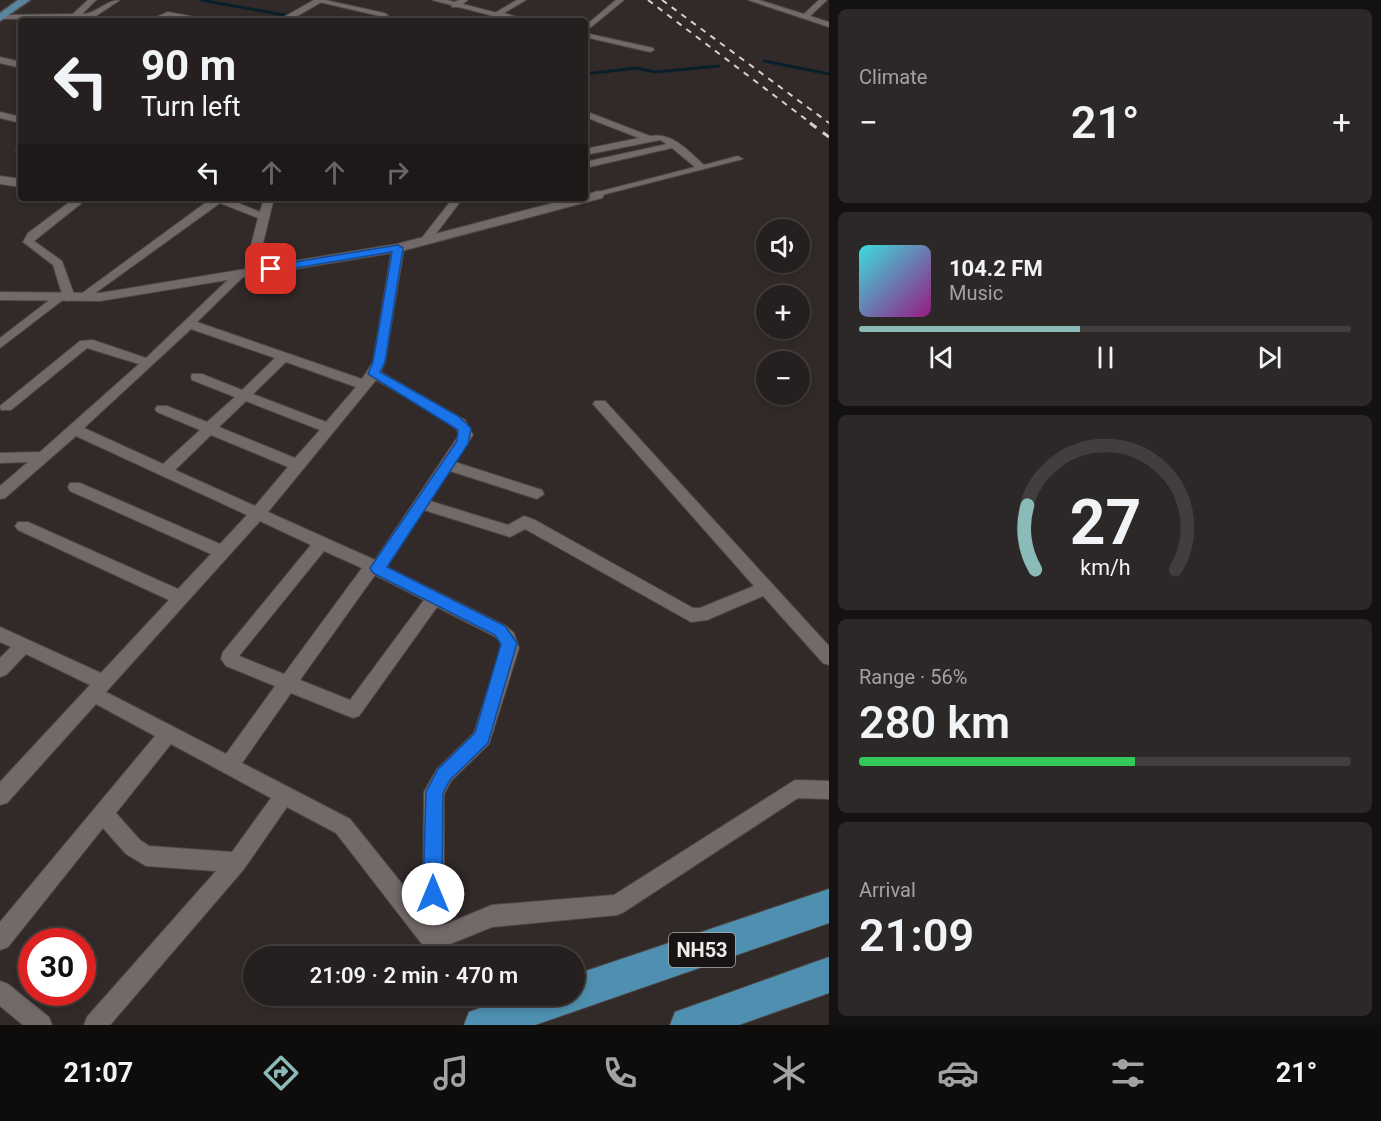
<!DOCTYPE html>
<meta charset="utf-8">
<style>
:root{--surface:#25201f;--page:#2d2828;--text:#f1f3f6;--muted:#a3a3a4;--line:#423e3d;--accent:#8bbbb9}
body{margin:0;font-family:Roboto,sans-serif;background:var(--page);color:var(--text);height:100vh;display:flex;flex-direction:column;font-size:22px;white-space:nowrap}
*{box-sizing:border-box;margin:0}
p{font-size:20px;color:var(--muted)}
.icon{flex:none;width:33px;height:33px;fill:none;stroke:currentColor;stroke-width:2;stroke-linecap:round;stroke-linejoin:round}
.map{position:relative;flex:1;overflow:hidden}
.side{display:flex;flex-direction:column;gap:9px;padding:9px;background:#141211;width:552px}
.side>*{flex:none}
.top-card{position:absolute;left:18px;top:18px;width:570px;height:183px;border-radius:6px;box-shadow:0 3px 9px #0003,0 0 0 2px var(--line);background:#25201f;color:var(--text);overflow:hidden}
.controls{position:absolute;left:756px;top:219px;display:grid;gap:12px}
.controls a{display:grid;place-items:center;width:54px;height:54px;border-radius:50%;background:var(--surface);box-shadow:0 3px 9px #0003,0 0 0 2px var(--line);font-size:30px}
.speed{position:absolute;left:18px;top:928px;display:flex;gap:12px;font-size:30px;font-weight:700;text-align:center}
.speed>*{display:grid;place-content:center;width:78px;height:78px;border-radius:50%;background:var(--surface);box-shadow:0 3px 9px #0003,0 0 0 2px var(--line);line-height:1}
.speed .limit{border:9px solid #d22;background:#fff;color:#111}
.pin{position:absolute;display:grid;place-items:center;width:51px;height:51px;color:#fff;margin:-26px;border-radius:12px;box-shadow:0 3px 9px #0006}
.me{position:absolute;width:66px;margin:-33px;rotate:0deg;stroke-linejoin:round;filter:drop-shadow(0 0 4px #0008)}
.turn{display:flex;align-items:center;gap:21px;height:126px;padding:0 24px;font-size:27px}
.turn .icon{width:78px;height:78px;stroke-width:2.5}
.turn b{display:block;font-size:42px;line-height:51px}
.lanes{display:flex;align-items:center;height:57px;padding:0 24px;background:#0003;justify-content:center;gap:30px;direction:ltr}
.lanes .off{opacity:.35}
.big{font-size:45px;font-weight:600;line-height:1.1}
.side .widget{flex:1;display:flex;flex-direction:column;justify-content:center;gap:9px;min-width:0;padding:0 21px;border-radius:9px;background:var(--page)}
.side .dial{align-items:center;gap:0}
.dial svg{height:156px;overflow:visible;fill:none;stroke:var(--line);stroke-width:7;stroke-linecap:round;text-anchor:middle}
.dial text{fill:var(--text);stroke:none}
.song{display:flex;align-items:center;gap:18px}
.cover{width:72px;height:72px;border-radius:9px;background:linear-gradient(135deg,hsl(180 70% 55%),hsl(310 70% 35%))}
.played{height:6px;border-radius:3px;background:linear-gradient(90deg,var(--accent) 45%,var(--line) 45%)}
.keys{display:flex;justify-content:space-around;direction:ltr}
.heat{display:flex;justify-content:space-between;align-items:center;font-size:33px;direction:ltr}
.charge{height:9px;border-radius:4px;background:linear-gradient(90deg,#34c759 56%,var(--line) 0)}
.trip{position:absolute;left:243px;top:946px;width:342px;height:60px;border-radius:30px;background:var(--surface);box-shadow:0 3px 9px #0003,0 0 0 2px var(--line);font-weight:600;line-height:60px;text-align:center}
.dock{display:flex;height:96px;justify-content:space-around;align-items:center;background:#0f0d0c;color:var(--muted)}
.dock .icon{width:42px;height:42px}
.dock .selected{color:var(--accent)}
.dock b{font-size:27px;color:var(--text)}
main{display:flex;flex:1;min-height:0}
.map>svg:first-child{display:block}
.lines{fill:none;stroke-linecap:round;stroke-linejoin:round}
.stream{stroke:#091f2a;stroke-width:3}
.minor-casing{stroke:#4d4746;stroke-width:2}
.tertiary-casing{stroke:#4d4746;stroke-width:2}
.primary-casing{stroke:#4d4746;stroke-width:3}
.trunk-casing{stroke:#4d4746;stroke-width:2}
.minor{fill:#726a69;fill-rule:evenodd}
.tertiary{fill:#726a69;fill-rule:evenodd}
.primary{fill:#58869e;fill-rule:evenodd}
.trunk{fill:#4f90b0;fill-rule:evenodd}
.rail-far1{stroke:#d5d0cf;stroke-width:2;stroke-dasharray:6 6;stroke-linecap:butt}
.rail{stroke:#d5d0cf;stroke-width:3;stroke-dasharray:8 8;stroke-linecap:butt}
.route{fill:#1a73e8;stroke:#114b97;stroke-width:1.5}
.labels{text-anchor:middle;stroke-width:6;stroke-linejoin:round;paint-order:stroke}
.shield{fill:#171413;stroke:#b0abaa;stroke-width:1.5}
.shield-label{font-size:20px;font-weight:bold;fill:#f1eceb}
</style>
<main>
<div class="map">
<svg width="829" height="1025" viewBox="0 0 829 1025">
<rect width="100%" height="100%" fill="#312a29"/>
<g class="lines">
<path class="stream" d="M 201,0 L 317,21
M 764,61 L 829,74
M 585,74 L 636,68 L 655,72 L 719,66"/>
<g class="minor-casing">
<path id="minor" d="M 88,0 L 96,0 L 82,14 C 97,14 105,0 120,0 L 93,18 L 0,19 L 2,15 L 73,14 Z
M 325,0 L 384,13 L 388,15 L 384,17 L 315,1 Z
M 459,0 L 468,0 L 458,7 L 452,7 L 452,3 Z
M 517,0 L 526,0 L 504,13 L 530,21 L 517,21 L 493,14 Z
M 616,0 L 624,0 L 585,32 L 585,26 Z
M 748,0 L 759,0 L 804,14 L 819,0 L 827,0 L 810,16 L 829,22 L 829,27 Z
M 168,12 L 195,17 L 196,19 C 188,23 180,18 172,17 C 164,16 156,21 147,21 Z
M 585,33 L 653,48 L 654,50 L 650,52 L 585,37 Z
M 585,111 L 650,136 C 673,132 688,151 704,165 L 738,156 L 743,159 L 594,197 L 594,193 L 695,167 L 672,148 L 585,168 L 585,162 L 667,144 L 660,140 L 585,155 L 585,149 L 639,138 L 585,117 Z
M 0,112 L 21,117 L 21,123 L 0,118 Z
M 21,145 L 21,153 L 16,150 Z
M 75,198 L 92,198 L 83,202 L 34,241 L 62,261 L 75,297 L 69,301 L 64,299 L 0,348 L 0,338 L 56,295 L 62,294 L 53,265 L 23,242 L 28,233 Z
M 212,198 L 226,198 L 260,212 L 264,198 L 274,198 L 256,272 L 250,275 L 246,274 L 197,322 L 362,379 L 373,362 L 392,248 L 398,245 L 402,246 L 404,248 L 385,362 L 381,372 L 465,420 L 473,435 L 455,462 L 542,490 L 544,494 L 537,499 L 450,471 L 430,501 L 508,525 L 524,516 L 535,520 L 693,608 L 700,608 L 754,586 L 593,404 L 595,401 L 605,401 L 829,646 L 829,665 L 823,663 L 763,596 L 707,620 L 691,622 L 525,529 L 510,537 L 424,510 L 387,567 L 506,626 L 514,633 L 519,648 L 489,744 L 451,781 L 444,794 L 444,925 L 492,905 L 614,895 L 795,780 L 829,781 L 829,799 L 798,798 L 624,912 L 617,915 L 492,927 L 433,951 L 425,948 L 336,833 L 287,807 L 244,869 L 110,1025 L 84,1025 L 87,1017 L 216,871 L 146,866 L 126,854 L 103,828 L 8,947 L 0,950 L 0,922 L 155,736 L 96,704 L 7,803 L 0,805 L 0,782 L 90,685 L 26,654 L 6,675 L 0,677 L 0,658 L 11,647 L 0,642 L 0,627 L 101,673 L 169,600 L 18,530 L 15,526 L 18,522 L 28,522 L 178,589 L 211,554 L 70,491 L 68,487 L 70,483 L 80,483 L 220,544 L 247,515 L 76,436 L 5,498 L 0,499 L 0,486 L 28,462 L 0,463 L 0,453 L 40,452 L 139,364 L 87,348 L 11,410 L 1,410 L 0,406 L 80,341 L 93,340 L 146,358 L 236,272 L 244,272 L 258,218 L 220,203 L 87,299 L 79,299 L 77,297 ZM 191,329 L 275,358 L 242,390 L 202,374 L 192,374 L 191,377 L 192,380 L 235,397 L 207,422 L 167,406 L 157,406 L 155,409 L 157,412 L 200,430 L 163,464 L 84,428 ZM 286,362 L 356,387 L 326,422 L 253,394 ZM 376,380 L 455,426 L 459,435 L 375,560 L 268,512 ZM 246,401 L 320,430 L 295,458 L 219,427 ZM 211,435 L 288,467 L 255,506 L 175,470 ZM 260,521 L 311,545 L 223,652 L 221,659 L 226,666 L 275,686 L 226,754 L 106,692 ZM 324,551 L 362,568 L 284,674 L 239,656 ZM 375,575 L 424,600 L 350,700 L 300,680 ZM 437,607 L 494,636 L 500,641 L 501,648 L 474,733 L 437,769 L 424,792 L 423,910 L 350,819 L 242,763 L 291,693 L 353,718 L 359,716 ZM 171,744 L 271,798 L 232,852 L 149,846 L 140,840 L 116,813 Z
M 453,198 L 463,198 L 429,243 L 421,243 L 421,239 Z
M 0,981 L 8,984 L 49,1017 L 52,1025 L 23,1025 L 0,1006 Z"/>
</g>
<g class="tertiary-casing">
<path id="tertiary" d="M 314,0 L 325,0 L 289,21 L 277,21 Z
M 432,0 L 447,0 L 501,14 L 497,17 Z
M 0,57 L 21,62 L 21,68 L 0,63 Z
M 0,176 L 21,179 L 21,187 L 0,184 Z
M 598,191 L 604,195 L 602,198 L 398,252 L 100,301 L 0,300 L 0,292 L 100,293 L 397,244 L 572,198 L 585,198 L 585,195 Z"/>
</g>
<g class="primary-casing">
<path id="primary" d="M 18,0 L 30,0 L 0,21 L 0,13 Z"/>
</g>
<g class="trunk-casing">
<path id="trunk" d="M 829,889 L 829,923 L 535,1025 L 464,1025 L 469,1012 L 514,996 L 574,996 L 574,975 Z
M 829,957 L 829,993 L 739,1025 L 670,1025 L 675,1012 Z"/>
</g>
<use href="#minor" class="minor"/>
<use href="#tertiary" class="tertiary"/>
<use href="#primary" class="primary"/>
<use href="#trunk" class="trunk"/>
<path class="rail-far1" d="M 648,0 L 812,124
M 662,0 L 829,123"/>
<path class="rail" d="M 810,123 L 829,137"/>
</g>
<path class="route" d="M 398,245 L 403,248 L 385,362 L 380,372 L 458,416 L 471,428 L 468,444 L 387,567 L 505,626 L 517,643 L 488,743 L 450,780 L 443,793 L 442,894 L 440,901 L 433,904 L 426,901 L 423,894 L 426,792 L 438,769 L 475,733 L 501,644 L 495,635 L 373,573 L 370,568 L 457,441 L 458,430 L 368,374 L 373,362 L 392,252 L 271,272 L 266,269 L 271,266 Z"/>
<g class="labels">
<rect class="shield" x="669" y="933" width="66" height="34" rx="4.5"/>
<g class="shield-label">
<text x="702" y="957">NH53</text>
</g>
</g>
</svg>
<div class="controls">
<a><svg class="icon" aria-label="sound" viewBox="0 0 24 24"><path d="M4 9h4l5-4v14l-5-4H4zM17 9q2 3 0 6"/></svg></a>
<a>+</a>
<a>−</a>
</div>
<div class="speed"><div class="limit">30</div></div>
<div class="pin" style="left:271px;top:269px;background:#d93025"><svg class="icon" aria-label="arrive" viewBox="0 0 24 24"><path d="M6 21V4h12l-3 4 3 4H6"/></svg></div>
<svg class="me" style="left:433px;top:894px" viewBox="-20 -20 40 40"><circle r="19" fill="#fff"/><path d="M0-13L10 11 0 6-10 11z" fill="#1a73e8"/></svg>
<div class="trip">21:09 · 2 min · 470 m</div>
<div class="top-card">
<div class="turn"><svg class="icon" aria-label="left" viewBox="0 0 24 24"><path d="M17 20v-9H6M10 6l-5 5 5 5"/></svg><div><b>90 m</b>Turn left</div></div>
<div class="lanes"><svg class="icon" aria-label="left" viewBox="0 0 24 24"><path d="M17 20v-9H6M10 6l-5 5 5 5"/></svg><svg class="icon off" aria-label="ahead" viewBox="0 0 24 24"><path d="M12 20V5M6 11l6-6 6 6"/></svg><svg class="icon off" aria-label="ahead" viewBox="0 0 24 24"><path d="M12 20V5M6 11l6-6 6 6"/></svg><svg class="icon off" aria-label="right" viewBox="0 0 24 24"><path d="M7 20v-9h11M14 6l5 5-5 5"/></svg></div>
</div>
</div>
<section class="side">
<div class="widget"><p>Climate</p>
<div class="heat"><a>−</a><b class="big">21°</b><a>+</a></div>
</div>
<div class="widget">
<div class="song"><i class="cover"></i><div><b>104.2 FM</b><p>Music</p></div></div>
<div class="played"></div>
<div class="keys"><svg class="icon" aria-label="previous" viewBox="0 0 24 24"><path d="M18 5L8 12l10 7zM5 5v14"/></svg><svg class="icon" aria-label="pause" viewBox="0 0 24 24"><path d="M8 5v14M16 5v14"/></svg><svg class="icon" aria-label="next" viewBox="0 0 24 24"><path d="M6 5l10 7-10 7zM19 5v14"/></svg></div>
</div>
<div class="widget dial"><svg viewBox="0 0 100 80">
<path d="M14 69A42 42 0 1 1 86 69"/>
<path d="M14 69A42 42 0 0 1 10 36" stroke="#8bbbb9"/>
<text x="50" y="56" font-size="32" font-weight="700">27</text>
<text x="50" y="72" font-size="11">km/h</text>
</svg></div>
<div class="widget"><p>Range · 56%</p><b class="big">280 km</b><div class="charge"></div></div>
<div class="widget"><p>Arrival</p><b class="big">21:09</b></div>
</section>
</main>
<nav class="dock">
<b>21:07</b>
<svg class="icon selected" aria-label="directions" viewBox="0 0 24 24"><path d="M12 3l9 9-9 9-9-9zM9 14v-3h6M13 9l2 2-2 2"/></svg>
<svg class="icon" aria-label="music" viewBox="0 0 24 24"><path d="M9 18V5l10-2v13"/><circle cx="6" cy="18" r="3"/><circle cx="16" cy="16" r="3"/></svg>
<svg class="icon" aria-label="phone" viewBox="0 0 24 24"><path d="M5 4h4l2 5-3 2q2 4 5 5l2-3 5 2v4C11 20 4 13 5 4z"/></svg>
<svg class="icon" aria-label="climate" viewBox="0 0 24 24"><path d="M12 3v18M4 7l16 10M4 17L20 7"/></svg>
<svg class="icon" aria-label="car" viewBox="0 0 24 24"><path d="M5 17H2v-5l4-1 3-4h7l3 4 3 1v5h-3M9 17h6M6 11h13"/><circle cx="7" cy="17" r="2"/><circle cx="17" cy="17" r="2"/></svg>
<svg class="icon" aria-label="filters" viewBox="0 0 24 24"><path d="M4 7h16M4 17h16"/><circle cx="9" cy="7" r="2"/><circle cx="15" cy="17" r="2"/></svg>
<b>21°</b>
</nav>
